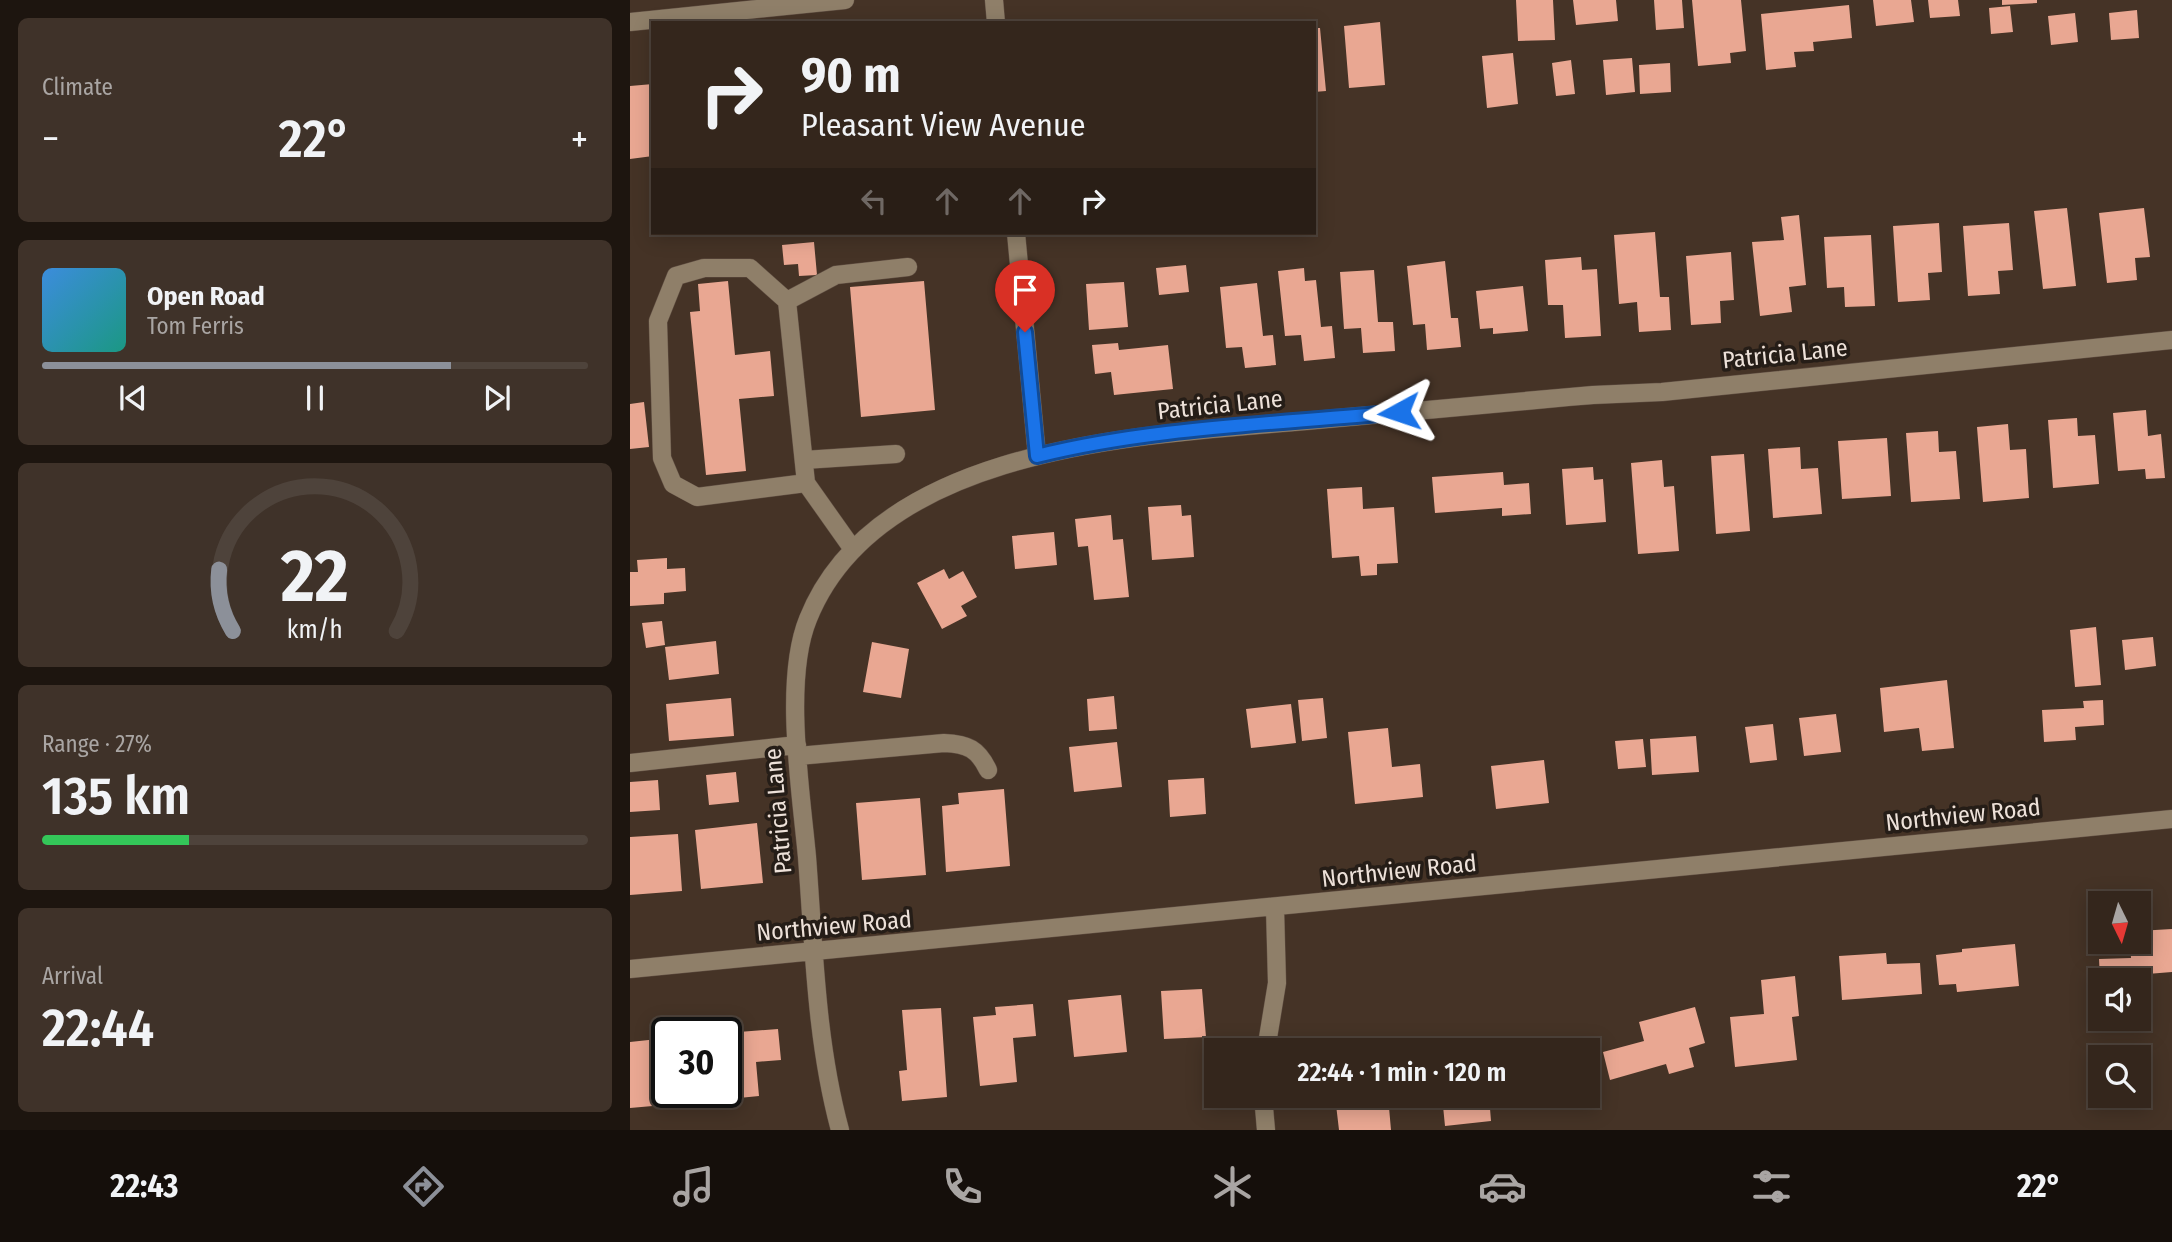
<!DOCTYPE html>
<meta charset="utf-8">
<style>
:root{--surface:#34261c;--page:#3f3229;--text:#f1f3f6;--muted:#a9a5a3;--line:#4e433b;--accent:#8c9099}
body{margin:0;font-family:"Fira Sans Condensed",sans-serif;background:var(--page);color:var(--text);height:100vh;display:flex;flex-direction:column;font-size:26px;white-space:nowrap}
*{box-sizing:border-box;margin:0}
p{font-size:23px;color:var(--muted)}
.icon{flex:none;width:38px;height:38px;fill:none;stroke:currentColor;stroke-width:2;stroke-linecap:round;stroke-linejoin:round}
.map{position:relative;flex:1;overflow:hidden}
.details{display:flex;flex-direction:column;gap:18px;padding:18px;background:#1d150f;width:630px}
.details>*{flex:none}
.top-card{position:absolute;left:21px;top:21px;width:665px;height:214px;border-radius:0px;box-shadow:0 4px 18px #0003,0 0 0 2px var(--line);background:#34261c;color:var(--text);overflow:hidden}
.needle{width:46px;rotate:175deg}
.fabs{position:absolute;left:1458px;top:891px;display:grid;gap:14px}
.fabs a{display:grid;place-items:center;width:63px;height:63px;border-radius:0px;background:var(--surface);box-shadow:0 4px 18px #0003,0 0 0 2px var(--line);font-size:35px}
.speed{position:absolute;left:21px;top:1017px;display:flex;gap:14px;font-size:35px;font-weight:700;text-align:center}
.speed>*{display:grid;place-content:center;width:91px;height:91px;border-radius:50%;background:var(--surface);box-shadow:0 4px 18px #0003,0 0 0 2px var(--line);line-height:1}
.speed .limit{border:4px solid #111;border-radius:10px;background:#fff;color:#111}
.pin{position:absolute;display:grid;place-items:center;width:60px;height:60px;color:#fff;margin:-72px -30px;border-radius:50% 50% 50% 0;rotate:-45deg;box-shadow:0 0 7px #0007}
.pin .icon{rotate:45deg}
.me{position:absolute;width:77px;margin:-38px;rotate:265deg;stroke-linejoin:round;filter:drop-shadow(0 0 5px #0008)}
.turn{display:flex;align-items:center;gap:24px;height:147px;padding:0 35px;font-size:32px}
.turn .icon{width:91px;height:91px;stroke-width:2.5}
.turn b{display:block;font-size:49px;line-height:60px}
.lanes{display:flex;align-items:center;height:66px;padding:0 35px;background:#0003;justify-content:center;gap:35px;direction:ltr}
.lanes .off{opacity:.35}
.big{font-size:52px;font-weight:600;line-height:1.1}
.details .tile{flex:1;display:flex;flex-direction:column;justify-content:center;gap:10px;min-width:0;padding:0 24px;border-radius:10px;background:var(--page)}
.details .dial{align-items:center;gap:0}
.dial svg{height:182px;overflow:visible;fill:none;stroke:var(--line);stroke-width:7;stroke-linecap:round;text-anchor:middle}
.dial text{fill:var(--text);stroke:none}
.song{display:flex;align-items:center;gap:21px}
.cover{width:84px;height:84px;border-radius:10px;background:linear-gradient(135deg,hsl(210 70% 55%),hsl(170 70% 35%))}
.played{height:7px;border-radius:4px;background:linear-gradient(90deg,var(--accent) 75%,var(--line) 75%)}
.keys{display:flex;justify-content:space-around;direction:ltr}
.heat{display:flex;justify-content:space-between;align-items:center;font-size:38px;direction:ltr}
.charge{height:10px;border-radius:5px;background:linear-gradient(90deg,#34c759 27%,var(--line) 0)}
.trip{position:absolute;left:574px;top:1038px;width:396px;height:70px;border-radius:0px;background:var(--surface);box-shadow:0 4px 18px #0003,0 0 0 2px var(--line);font-weight:600;line-height:70px;text-align:center}
.dock{display:flex;height:112px;justify-content:space-around;align-items:center;background:#150f0b;color:var(--muted)}
.dock .icon{width:49px;height:49px}
.dock .current{color:var(--accent)}
.dock b{font-size:32px;color:var(--text)}
main{display:flex;flex:1;min-height:0}
.map>svg:first-child{display:block}
.building{fill:#e9a792}
.lines{fill:none;stroke-linecap:round;stroke-linejoin:round}
.minor-casing{stroke:#604f43;stroke-width:19}
.minor{stroke:#8f7f69;stroke-width:18}
.route-casing{stroke:#114b97;stroke-width:18}
.route{stroke:#1a73e8;stroke-width:12}
.labels{text-anchor:middle;stroke-width:7;stroke-linejoin:round;paint-order:stroke}
.street-label{font-size:24px;fill:#ede1d9;stroke:#251d17}
</style>
<main>
<section class="details">
<div class="tile"><p>Climate</p>
<div class="heat"><a>−</a><b class="big">22°</b><a>+</a></div>
</div>
<div class="tile">
<div class="song"><i class="cover"></i><div><b>Open Road</b><p>Tom Ferris</p></div></div>
<div class="played"></div>
<div class="keys"><svg class="icon" aria-label="previous" viewBox="0 0 24 24"><path d="M18 5L8 12l10 7zM5 5v14"/></svg><svg class="icon" aria-label="pause" viewBox="0 0 24 24"><path d="M8 5v14M16 5v14"/></svg><svg class="icon" aria-label="next" viewBox="0 0 24 24"><path d="M6 5l10 7-10 7zM19 5v14"/></svg></div>
</div>
<div class="tile dial"><svg viewBox="0 0 100 80">
<path d="M14 69A42 42 0 1 1 86 69"/>
<path d="M14 69A42 42 0 0 1 8 42" stroke="#8c9099"/>
<text x="50" y="56" font-size="32" font-weight="700">22</text>
<text x="50" y="72" font-size="11">km/h</text>
</svg></div>
<div class="tile"><p>Range · 27%</p><b class="big">135 km</b><div class="charge"></div></div>
<div class="tile"><p>Arrival</p><b class="big">22:44</b></div>
</section>
<div class="map">
<svg width="1542" height="1130" viewBox="0 0 1542 1130">
<rect width="100%" height="100%" fill="#453326"/>
<path class="building" d="M 886,0 L 923,0 L 925,40 L 888,41 Z
M 943,0 L 986,0 L 988,21 L 946,25 Z
M 1024,0 L 1052,0 L 1054,28 L 1026,30 Z
M 1062,0 L 1111,0 L 1116,51 L 1100,53 L 1101,63 L 1068,66 Z
M 1243,0 L 1281,0 L 1284,22 L 1246,26 Z
M 1298,0 L 1328,0 L 1330,16 L 1300,18 Z
M 1372,0 L 1407,0 L 1407,3 L 1372,5 Z
M 1219,5 L 1222,38 L 1183,42 L 1184,51 L 1164,52 L 1166,67 L 1136,70 L 1131,14 Z
M 1380,6 L 1383,32 L 1361,34 L 1359,8 Z
M 1507,10 L 1509,38 L 1481,40 L 1479,13 Z
M 1445,13 L 1448,42 L 1421,45 L 1418,16 Z
M 750,22 L 755,85 L 719,88 L 714,26 Z
M 684,28 L 690,28 L 696,91 L 684,92 Z
M 883,53 L 888,104 L 857,108 L 852,56 Z
M 1002,58 L 1005,92 L 976,95 L 973,60 Z
M 941,60 L 945,94 L 926,96 L 922,63 Z
M 1040,63 L 1041,92 L 1010,94 L 1009,65 Z
M 23,84 L 23,156 L 0,159 L 0,86 Z
M 1437,208 L 1446,286 L 1413,289 L 1404,211 Z
M 1514,208 L 1520,257 L 1505,258 L 1507,280 L 1477,283 L 1469,213 Z
M 1169,215 L 1176,285 L 1159,287 L 1162,312 L 1130,316 L 1122,242 L 1154,240 L 1151,217 Z
M 1309,223 L 1312,272 L 1298,273 L 1300,300 L 1268,302 L 1263,226 Z
M 1379,223 L 1383,270 L 1368,271 L 1370,294 L 1338,296 L 1333,226 Z
M 1025,232 L 1030,297 L 1039,297 L 1041,330 L 1009,332 L 1007,302 L 989,304 L 984,235 Z
M 1241,235 L 1245,306 L 1215,307 L 1214,287 L 1197,288 L 1194,237 Z
M 184,242 L 187,275 L 169,276 L 168,264 L 154,265 L 152,245 Z
M 1101,252 L 1104,300 L 1090,301 L 1091,323 L 1061,325 L 1056,256 Z
M 951,257 L 952,270 L 967,269 L 971,336 L 935,338 L 933,305 L 918,305 L 915,260 Z
M 815,261 L 821,318 L 828,318 L 831,347 L 797,350 L 795,324 L 783,325 L 777,266 Z
M 556,265 L 559,292 L 529,295 L 526,268 Z
M 674,268 L 675,281 L 686,280 L 691,327 L 702,326 L 705,358 L 674,361 L 671,335 L 655,336 L 648,271 Z
M 744,270 L 748,322 L 763,322 L 765,351 L 733,353 L 731,328 L 714,329 L 710,272 Z
M 98,281 L 105,355 L 140,351 L 144,396 L 109,399 L 116,471 L 76,475 L 60,312 L 70,311 L 68,284 Z
M 294,281 L 305,410 L 231,417 L 220,287 Z
M 494,282 L 498,327 L 459,330 L 456,284 Z
M 627,283 L 633,336 L 643,335 L 646,365 L 615,368 L 612,347 L 596,348 L 590,287 Z
M 893,286 L 898,331 L 863,334 L 863,328 L 850,329 L 846,291 Z
M 488,343 L 489,350 L 538,345 L 543,389 L 484,395 L 481,372 L 465,374 L 462,345 Z
M 14,402 L 19,447 L 0,449 L 0,404 Z
M 1516,410 L 1518,436 L 1531,434 L 1535,478 L 1516,479 L 1515,469 L 1488,471 L 1483,413 Z
M 1447,418 L 1448,436 L 1465,435 L 1469,484 L 1423,488 L 1418,420 Z
M 1378,424 L 1380,450 L 1396,449 L 1399,498 L 1353,502 L 1347,427 Z
M 1308,431 L 1309,452 L 1326,451 L 1330,499 L 1281,502 L 1276,433 Z
M 1257,438 L 1261,496 L 1212,499 L 1208,441 Z
M 1170,447 L 1171,469 L 1188,468 L 1192,514 L 1143,518 L 1138,449 Z
M 1114,454 L 1120,531 L 1086,534 L 1081,456 Z
M 1032,460 L 1034,487 L 1044,486 L 1049,551 L 1008,554 L 1001,463 Z
M 963,467 L 964,480 L 973,479 L 976,522 L 936,525 L 932,469 Z
M 873,472 L 874,485 L 899,483 L 901,514 L 872,516 L 872,508 L 805,513 L 802,477 Z
M 732,487 L 733,509 L 764,507 L 768,563 L 747,564 L 747,575 L 731,576 L 729,556 L 702,558 L 697,489 Z
M 551,505 L 552,516 L 561,515 L 564,557 L 522,560 L 518,507 Z
M 481,515 L 483,540 L 493,539 L 499,597 L 464,600 L 458,546 L 448,547 L 445,519 Z
M 424,532 L 427,565 L 385,569 L 382,536 Z
M 37,558 L 37,569 L 55,568 L 56,591 L 34,593 L 34,604 L 0,606 L 0,572 L 8,572 L 7,560 Z
M 314,569 L 319,579 L 333,571 L 347,597 L 331,606 L 337,616 L 312,629 L 287,583 Z
M 32,621 L 35,645 L 16,648 L 12,623 Z
M 1466,627 L 1471,685 L 1445,687 L 1440,630 Z
M 1523,637 L 1526,666 L 1495,670 L 1492,640 Z
M 86,641 L 89,674 L 39,680 L 35,647 Z
M 242,642 L 279,649 L 271,698 L 233,692 Z
M 1317,680 L 1324,748 L 1292,751 L 1289,728 L 1254,732 L 1250,688 Z
M 484,696 L 487,729 L 459,731 L 457,699 Z
M 101,698 L 104,736 L 39,741 L 36,704 Z
M 693,698 L 697,738 L 672,741 L 668,700 Z
M 1473,700 L 1474,725 L 1445,727 L 1446,740 L 1414,742 L 1412,710 L 1454,708 L 1453,701 Z
M 661,704 L 666,743 L 621,748 L 616,709 Z
M 1206,714 L 1211,752 L 1174,756 L 1169,718 Z
M 1143,724 L 1147,760 L 1120,763 L 1115,727 Z
M 758,728 L 762,767 L 790,764 L 793,797 L 725,804 L 718,732 Z
M 1066,736 L 1069,772 L 1022,775 L 1020,739 Z
M 1013,739 L 1016,767 L 988,769 L 985,741 Z
M 487,742 L 492,787 L 444,792 L 439,747 Z
M 914,760 L 919,803 L 866,809 L 861,766 Z
M 106,772 L 109,802 L 79,805 L 76,775 Z
M 574,778 L 576,814 L 540,817 L 538,780 Z
M 28,780 L 30,810 L 0,812 L 0,782 Z
M 374,789 L 380,866 L 316,872 L 312,806 L 329,804 L 328,793 Z
M 290,798 L 296,875 L 232,880 L 226,803 Z
M 127,823 L 133,883 L 71,889 L 65,830 Z
M 48,834 L 52,891 L 0,895 L 0,837 Z
M 1542,929 L 1542,972 L 1505,975 L 1505,980 L 1470,980 L 1469,959 L 1501,958 L 1500,942 L 1508,942 L 1508,931 Z
M 1385,944 L 1389,986 L 1327,992 L 1326,984 L 1309,985 L 1306,955 L 1332,952 L 1332,949 Z
M 1256,953 L 1257,964 L 1290,963 L 1292,994 L 1212,1000 L 1209,956 Z
M 1165,976 L 1169,1016 L 1162,1017 L 1167,1060 L 1105,1067 L 1100,1017 L 1134,1014 L 1131,980 Z
M 572,989 L 576,1037 L 534,1039 L 531,991 Z
M 491,995 L 497,1052 L 444,1057 L 438,1000 Z
M 403,1004 L 406,1036 L 383,1038 L 387,1082 L 350,1086 L 343,1017 L 366,1015 L 365,1007 Z
M 1065,1007 L 1075,1043 L 1059,1048 L 1064,1067 L 1039,1074 L 1036,1064 L 980,1080 L 973,1052 L 1014,1041 L 1009,1022 Z
M 311,1008 L 317,1097 L 272,1101 L 269,1071 L 277,1070 L 272,1010 Z
M 148,1029 L 151,1060 L 126,1062 L 129,1096 L 89,1100 L 88,1092 L 96,1092 L 96,1033 Z
M 37,1038 L 37,1065 L 30,1066 L 34,1105 L 0,1108 L 0,1042 Z
M 908,1039 L 909,1050 L 873,1050 L 872,1042 Z
M 705,1096 L 758,1096 L 761,1130 L 709,1130 Z
M 812,1096 L 859,1096 L 861,1121 L 815,1126 Z"/>
<g class="lines">
<g class="minor-casing">
<path id="minor" d="M 364,0 L 366,23
M 0,22 L 215,0
M 386,233 L 407,456
M 157,301 L 206,275 L 278,267
M 174,460 L 266,454
M 176,483 L 67,497 L 43,484 L 32,458 L 28,321 L 46,276 L 74,268 L 120,268 L 157,301 L 176,483 L 222,548
M 168,756 L 314,743 C 338,744 348,749 358,770
M 0,763 L 167,745
M 0,969 L 1542,819
M 636,1050 L 647,983 L 645,908
M 633,1096 L 636,1130
M 210,1130 C 186,1042 184,948 177,857 C 171,791 153,680 178,619 C 248,444 517,435 676,421 C 771,412 867,403 963,395 L 1032,392 L 1542,340"/>
</g>
<use href="#minor" class="minor"/>
</g>
<g class="lines">
<g class="route-casing">
<path id="route" d="M 395,332 L 407,456 C 523,427 650,424 769,412"/>
</g>
<use href="#route" class="route"/>
</g>
<g class="labels">
<g class="street-label">
<text transform="translate(1155 354) rotate(-6)" y="8">Patricia Lane</text>
<text transform="translate(590 405) rotate(-6)" y="8">Patricia Lane</text>
<text transform="translate(148 811) rotate(-95)" y="8">Patricia Lane</text>
<text transform="translate(1333 815) rotate(-6)" y="8">Northview Road</text>
<text transform="translate(769 871) rotate(-6)" y="8">Northview Road</text>
<text transform="translate(204 926) rotate(-5)" y="8">Northview Road</text>
</g>
</g>
</svg>
<div class="fabs">
<a><svg class="needle" viewBox="-14 -14 28 28"><path d="M0-13l5 13h-10z" fill="#e53935"/><path d="M0 13l5-13h-10z" fill="#a9a5a3"/></svg></a>
<a><svg class="icon" aria-label="sound" viewBox="0 0 24 24"><path d="M4 9h4l5-4v14l-5-4H4zM17 9q2 3 0 6"/></svg></a>
<a><svg class="icon" aria-label="search" viewBox="0 0 24 24"><circle cx="10" cy="10" r="6"/><path d="M15 15l6 6"/></svg></a>
</div>
<div class="speed"><div class="limit">30</div></div>
<div class="pin" style="left:395px;top:332px;background:#d93025"><svg class="icon" aria-label="arrive" viewBox="0 0 24 24"><path d="M6 21V4h12l-3 4 3 4H6"/></svg></div>
<svg class="me" style="left:769px;top:412px" viewBox="-20 -20 40 40"><path d="M0-17L14 15 0 8-14 15z" fill="#1a73e8" stroke="#fff" stroke-width="4"/></svg>
<div class="trip">22:44 · 1 min · 120 m</div>
<div class="top-card">
<div class="turn"><svg class="icon" aria-label="right" viewBox="0 0 24 24"><path d="M7 20v-9h11M14 6l5 5-5 5"/></svg><div><b>90 m</b>Pleasant View Avenue</div></div>
<div class="lanes"><svg class="icon off" aria-label="left" viewBox="0 0 24 24"><path d="M17 20v-9H6M10 6l-5 5 5 5"/></svg><svg class="icon off" aria-label="ahead" viewBox="0 0 24 24"><path d="M12 20V5M6 11l6-6 6 6"/></svg><svg class="icon off" aria-label="ahead" viewBox="0 0 24 24"><path d="M12 20V5M6 11l6-6 6 6"/></svg><svg class="icon" aria-label="right" viewBox="0 0 24 24"><path d="M7 20v-9h11M14 6l5 5-5 5"/></svg></div>
</div>
</div>
</main>
<nav class="dock">
<b>22:43</b>
<svg class="icon current" aria-label="directions" viewBox="0 0 24 24"><path d="M12 3l9 9-9 9-9-9zM9 14v-3h6M13 9l2 2-2 2"/></svg>
<svg class="icon" aria-label="music" viewBox="0 0 24 24"><path d="M9 18V5l10-2v13"/><circle cx="6" cy="18" r="3"/><circle cx="16" cy="16" r="3"/></svg>
<svg class="icon" aria-label="phone" viewBox="0 0 24 24"><path d="M5 4h4l2 5-3 2q2 4 5 5l2-3 5 2v4C11 20 4 13 5 4z"/></svg>
<svg class="icon" aria-label="climate" viewBox="0 0 24 24"><path d="M12 3v18M4 7l16 10M4 17L20 7"/></svg>
<svg class="icon" aria-label="car" viewBox="0 0 24 24"><path d="M5 17H2v-5l4-1 3-4h7l3 4 3 1v5h-3M9 17h6M6 11h13"/><circle cx="7" cy="17" r="2"/><circle cx="17" cy="17" r="2"/></svg>
<svg class="icon" aria-label="filters" viewBox="0 0 24 24"><path d="M4 7h16M4 17h16"/><circle cx="9" cy="7" r="2"/><circle cx="15" cy="17" r="2"/></svg>
<b>22°</b>
</nav>
